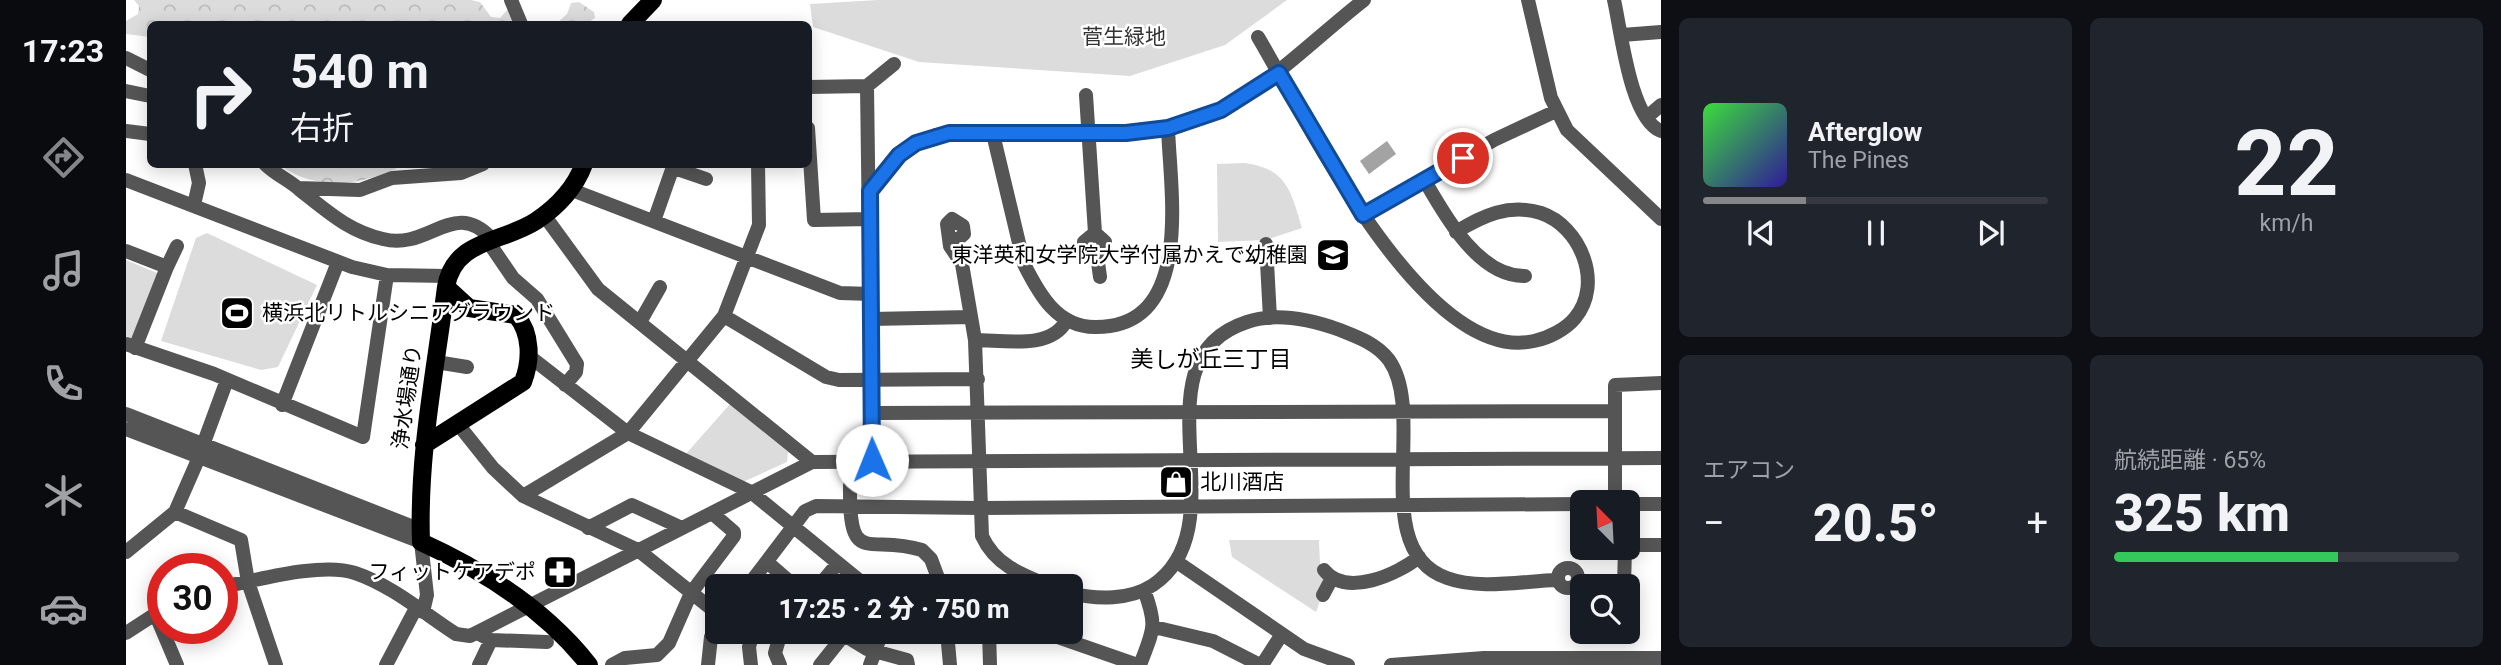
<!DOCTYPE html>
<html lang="ja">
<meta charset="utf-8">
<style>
:root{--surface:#171b24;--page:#20242c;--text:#f1f3f6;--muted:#9ea1a6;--line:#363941;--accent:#858687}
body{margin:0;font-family:Roboto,"Noto Sans JP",sans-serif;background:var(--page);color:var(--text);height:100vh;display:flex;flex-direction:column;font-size:26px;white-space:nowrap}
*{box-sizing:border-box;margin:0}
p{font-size:23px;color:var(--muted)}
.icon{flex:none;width:38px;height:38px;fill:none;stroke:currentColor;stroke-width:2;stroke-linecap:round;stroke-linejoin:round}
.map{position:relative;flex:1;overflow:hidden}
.sheet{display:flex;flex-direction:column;gap:18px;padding:18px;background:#0d0f14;width:840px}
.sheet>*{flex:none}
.top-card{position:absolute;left:21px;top:21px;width:665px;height:147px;border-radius:10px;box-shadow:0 4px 18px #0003;background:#171b24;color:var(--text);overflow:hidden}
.needle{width:46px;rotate:336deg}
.buttons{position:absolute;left:1444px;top:490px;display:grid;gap:14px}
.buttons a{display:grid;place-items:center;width:70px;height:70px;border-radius:10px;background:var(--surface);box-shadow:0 4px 18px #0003;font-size:35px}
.speed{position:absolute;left:21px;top:553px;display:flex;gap:14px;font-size:35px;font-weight:700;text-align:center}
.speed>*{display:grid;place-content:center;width:91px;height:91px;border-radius:50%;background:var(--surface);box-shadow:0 4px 18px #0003;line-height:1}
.speed .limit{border:10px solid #d22;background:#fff;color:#111}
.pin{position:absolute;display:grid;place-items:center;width:60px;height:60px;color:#fff;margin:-30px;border:4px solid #fff;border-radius:50%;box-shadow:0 2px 7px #0007}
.me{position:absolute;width:77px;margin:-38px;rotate:359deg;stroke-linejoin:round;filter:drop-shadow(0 0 5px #0008)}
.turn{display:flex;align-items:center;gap:24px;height:147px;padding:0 28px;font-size:32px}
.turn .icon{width:91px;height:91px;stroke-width:2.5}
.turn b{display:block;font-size:49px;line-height:60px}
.big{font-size:52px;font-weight:800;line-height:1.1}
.sheet .widget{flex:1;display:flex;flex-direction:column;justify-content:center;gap:10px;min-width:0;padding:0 24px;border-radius:10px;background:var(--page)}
.sheet .dial{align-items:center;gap:0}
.dial b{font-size:91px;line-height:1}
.song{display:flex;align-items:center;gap:21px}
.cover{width:84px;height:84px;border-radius:10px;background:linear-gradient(135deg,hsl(120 70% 55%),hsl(250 70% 35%))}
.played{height:7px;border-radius:4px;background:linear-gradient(90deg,var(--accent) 30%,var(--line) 30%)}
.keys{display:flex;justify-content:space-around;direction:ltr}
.heat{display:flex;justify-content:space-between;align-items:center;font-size:38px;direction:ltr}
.charge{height:10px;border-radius:5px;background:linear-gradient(90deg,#34c759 65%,var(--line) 0)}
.sheet .tiles{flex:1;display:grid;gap:18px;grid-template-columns:repeat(2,1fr)}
.trip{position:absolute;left:579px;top:574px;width:378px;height:70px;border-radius:10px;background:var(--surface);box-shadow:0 4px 18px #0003;font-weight:800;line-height:70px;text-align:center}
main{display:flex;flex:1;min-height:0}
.dock{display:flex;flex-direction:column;width:126px;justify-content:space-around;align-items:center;background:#090b0e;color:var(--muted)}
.dock .icon{width:49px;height:49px}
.dock .current{color:var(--accent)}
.dock b{font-size:32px;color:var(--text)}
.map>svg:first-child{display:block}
.forest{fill:url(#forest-crowns)}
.park{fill:#dcdcdc}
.water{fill:#a3a3a3}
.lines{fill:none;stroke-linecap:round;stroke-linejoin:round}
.minor{stroke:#555;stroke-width:14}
.major{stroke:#000;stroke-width:18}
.route-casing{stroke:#114b97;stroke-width:18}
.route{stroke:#1a73e8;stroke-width:12}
.labels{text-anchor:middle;stroke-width:5;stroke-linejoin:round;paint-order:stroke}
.park-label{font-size:21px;fill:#333;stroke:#fff}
.poi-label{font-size:21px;fill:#000;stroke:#fff;text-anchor:end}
.street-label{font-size:21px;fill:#000;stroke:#fff}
.neighbourhood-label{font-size:23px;fill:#000;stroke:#fff}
</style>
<main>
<nav class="dock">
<b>17:23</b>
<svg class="icon current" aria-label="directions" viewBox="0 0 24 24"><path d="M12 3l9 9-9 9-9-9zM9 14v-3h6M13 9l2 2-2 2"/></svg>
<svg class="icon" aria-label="music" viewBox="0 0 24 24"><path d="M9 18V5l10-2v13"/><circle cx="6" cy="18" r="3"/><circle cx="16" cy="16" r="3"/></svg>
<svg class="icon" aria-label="phone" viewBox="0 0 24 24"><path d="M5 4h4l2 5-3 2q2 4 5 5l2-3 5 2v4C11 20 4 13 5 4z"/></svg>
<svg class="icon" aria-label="climate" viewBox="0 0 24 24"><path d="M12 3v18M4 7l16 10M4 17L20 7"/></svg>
<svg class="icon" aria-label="car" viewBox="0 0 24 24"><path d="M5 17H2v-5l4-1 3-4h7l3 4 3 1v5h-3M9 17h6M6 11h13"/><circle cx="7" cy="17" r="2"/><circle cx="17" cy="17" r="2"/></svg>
</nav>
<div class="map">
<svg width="1535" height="665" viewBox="0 0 1535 665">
<defs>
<pattern id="forest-crowns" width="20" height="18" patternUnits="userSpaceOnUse" patternTransform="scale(1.75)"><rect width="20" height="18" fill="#dcdcdc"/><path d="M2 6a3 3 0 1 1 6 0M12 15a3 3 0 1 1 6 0" fill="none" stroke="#bbb"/></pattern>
</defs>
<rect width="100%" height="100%" fill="#fff"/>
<path class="forest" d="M 8,0 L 345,0 L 354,2 L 365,17 L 374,18 L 383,8 L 402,24 L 24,24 L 24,37 L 0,34 L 0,21 L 12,14 L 13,6 Z
M 453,2 L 468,12 L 469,18 L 460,24 L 430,24 L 441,14 L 445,3 Z
M 154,165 L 277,165 C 239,185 192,193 154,165 Z"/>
<path class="park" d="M 752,0 L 1161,0 L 1099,45 L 1004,76 L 793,62 L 687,27 L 684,4 Z
M 1119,163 C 1161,169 1165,191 1176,228 L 1139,240 L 1092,242 L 1091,164 Z
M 81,233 L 191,285 L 152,367 L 135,370 L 35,341 L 70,238 Z
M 0,260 L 36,275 L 8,340 L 0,337 Z
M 604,404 L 662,452 L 661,462 L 617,482 L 559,455 Z
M 1103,540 L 1193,540 L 1194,564 L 1202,579 L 1190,612 L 1106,557 Z"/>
<path class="water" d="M 1261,141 L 1270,154 L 1243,174 L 1234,161 Z"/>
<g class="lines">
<path class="minor" d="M 385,0 L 395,24
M 1402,0 L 1425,98 L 1441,130 L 1535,219
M 1488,0 C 1495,30 1504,119 1535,131
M 1496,35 L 1535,32
M 1132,37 C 1178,114 1298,366 1408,341 C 1423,338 1440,329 1449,318 C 1478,283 1454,226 1415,213 C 1383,203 1356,216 1330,232
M 0,58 L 24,70
M 741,86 L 746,460
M 682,87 L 741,86 L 768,64
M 0,91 L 24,96
M 960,95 L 969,233 L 979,242 L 974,254 L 962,256 L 958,242 L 969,233
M 1521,117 L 1535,105
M 682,128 L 688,220 L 745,219
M 0,131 L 24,134
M 867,134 L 898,264 C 913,294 931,327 969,327 C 1069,328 1044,191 1042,128
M 139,164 C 150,175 163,180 174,190 C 201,211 222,231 257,239 C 303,251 328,197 366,239
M 548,168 L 580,179
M 0,180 L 226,267 L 261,275 L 322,276
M 1299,181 C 1319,216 1353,277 1399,276
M 172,188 L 234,190 L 266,178 L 335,173 L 357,164
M 446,190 L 714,293 L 745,294
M 744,191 C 762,165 780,146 810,135 C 831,132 853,134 874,134 C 915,134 956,134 997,133 C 1105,131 1160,61 1238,0
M 68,205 L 73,183 L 69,164
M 418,215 L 472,289 L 686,462
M 1237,215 L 1368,140 L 1430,111
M 528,221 L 548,164
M 361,240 L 387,278 L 411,299 L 451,364 L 450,372 L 439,385
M 1140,244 L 1144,318
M 824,246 L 838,234 L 837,226 L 826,219 L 821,224 L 824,246 L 836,264 L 849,340 L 856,536 C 869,565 896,575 924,586
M 0,251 L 41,267 L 9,348
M 971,255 L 974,277
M 41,267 L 51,246
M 598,316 L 700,377 L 713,380 L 852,379
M 745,319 L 845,317
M 514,322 L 534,287
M 849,340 C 877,340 925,350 940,321
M 0,344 L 88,374 L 237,437 L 261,275
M 403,356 L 502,433 L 625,492 L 740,586
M 310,362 L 341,367
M 156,405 L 212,262
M 746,413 L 1489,411
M 0,414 L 295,530
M 331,423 L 367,468 L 397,496 L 512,550 L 592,614
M 0,429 L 295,542 L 301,595 L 297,612
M 77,445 L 101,380
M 724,485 C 723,568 740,534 796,550 L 805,559 L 815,586
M 397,496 L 502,433 L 598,316 L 633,225 L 632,164
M 1489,502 L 1489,385 L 1535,383
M 1502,504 L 1535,504
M 49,512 L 115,540 L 122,582 L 150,665
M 462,528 L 506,505 L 556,528
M 1502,545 L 1535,545
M 0,552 L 49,512 L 74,455
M 641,562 L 664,582 L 661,586
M 1051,562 L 1178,649 L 1222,665
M1432 578a10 10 0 1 1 20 0a10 10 0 1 1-20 0Z
M 1198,570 C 1220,598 1272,574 1293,557
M 622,586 L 679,511 L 690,506 L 854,508 L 1456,504
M 693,586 L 712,563
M 1498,586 L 1499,548
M 96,587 C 132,580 195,562 229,573 C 265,585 299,614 330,634 L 344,636 L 686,462 L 1535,458
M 945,593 C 971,600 1004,600 1027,585 C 1117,524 1004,360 1121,322 C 1150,312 1186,320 1214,330 C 1232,337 1251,344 1263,360 C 1302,415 1241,550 1321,578 C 1353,590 1397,581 1431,580
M 1197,595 L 1206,578
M 29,613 L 51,665
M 1028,627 L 1087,641 L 1134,665
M 821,632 L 824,665
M 863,632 L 864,665
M 917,632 L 1012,665
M 0,633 L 37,609
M 351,633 L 365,640 L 421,642
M 260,665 L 290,608
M 353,665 L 365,640
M 486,665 L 499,658 L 531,655 L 543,643 L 565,593 L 608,536 L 608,532 L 586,513
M 582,665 L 585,637 L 592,627
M 625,665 L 623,647 L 627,632
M 654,665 L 649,653 L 655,632
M 694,665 L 718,635 L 741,649 L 781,660 L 782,665
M 744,665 L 756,632
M 1014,665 C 1027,630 1032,627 1018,590
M 1136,665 L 1156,634
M 1265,665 L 1358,658 L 1535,658"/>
<path class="major" d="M 504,24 L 527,0
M 458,164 C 449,188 431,207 410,221 C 376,243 328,239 320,287 C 309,374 292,454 295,542 C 359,571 419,609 463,665
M 298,445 L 397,382 C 405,361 406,334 390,315 L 343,308 L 320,287"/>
</g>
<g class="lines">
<g class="route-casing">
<path id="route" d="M 746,460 L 744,191 L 773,155 L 790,143 L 823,133 L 1000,133 L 1042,128 L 1095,110 L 1153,73 L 1237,215 L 1337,158"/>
</g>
<use href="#route" class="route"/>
</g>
<defs>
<g id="school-square" transform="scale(1.75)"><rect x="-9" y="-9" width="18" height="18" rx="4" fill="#000" stroke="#fff"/><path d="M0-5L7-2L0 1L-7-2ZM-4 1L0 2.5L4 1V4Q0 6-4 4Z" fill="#fff"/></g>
<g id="stadium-square" transform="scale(1.75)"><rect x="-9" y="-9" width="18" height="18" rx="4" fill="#000" stroke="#fff"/><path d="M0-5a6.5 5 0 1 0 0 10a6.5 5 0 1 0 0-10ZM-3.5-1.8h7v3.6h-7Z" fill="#fff"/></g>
<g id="shop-square" transform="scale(1.75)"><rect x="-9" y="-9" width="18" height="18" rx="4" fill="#000" stroke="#fff"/><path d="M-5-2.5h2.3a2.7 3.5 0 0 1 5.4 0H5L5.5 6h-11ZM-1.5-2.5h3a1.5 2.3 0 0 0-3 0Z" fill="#fff"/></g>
<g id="pharmacy-square" transform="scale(1.75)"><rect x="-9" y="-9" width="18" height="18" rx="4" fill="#000" stroke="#fff"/><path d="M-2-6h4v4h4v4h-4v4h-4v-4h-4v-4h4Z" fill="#fff"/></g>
</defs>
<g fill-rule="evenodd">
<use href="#school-square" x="1207" y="255"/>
<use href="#stadium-square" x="111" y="313"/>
<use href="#shop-square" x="1050" y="482"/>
<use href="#pharmacy-square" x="434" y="572"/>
</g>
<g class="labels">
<g class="park-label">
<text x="998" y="44">菅生緑地</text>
</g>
<g class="poi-label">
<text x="1182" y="262">東洋英和女学院大学付属かえで幼稚園</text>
<text x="136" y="320" text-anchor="start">横浜北リトルシニアグラウンド</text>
<text x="1074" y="489" text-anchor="start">北川酒店</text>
<text x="410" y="579">フィットケアデポ</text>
</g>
<g class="street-label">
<text transform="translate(281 397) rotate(-82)" y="7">浄水場通り</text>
</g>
<g class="neighbourhood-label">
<text x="1085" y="367">美しが丘三丁目</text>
</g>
</g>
</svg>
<div class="buttons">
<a><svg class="needle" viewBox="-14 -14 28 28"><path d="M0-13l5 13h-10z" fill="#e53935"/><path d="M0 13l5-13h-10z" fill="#9ea1a6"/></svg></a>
<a><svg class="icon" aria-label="search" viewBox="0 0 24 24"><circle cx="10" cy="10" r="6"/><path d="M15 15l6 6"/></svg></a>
</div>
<div class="speed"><div class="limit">30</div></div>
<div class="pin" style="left:1337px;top:158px;background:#d93025"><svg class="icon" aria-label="arrive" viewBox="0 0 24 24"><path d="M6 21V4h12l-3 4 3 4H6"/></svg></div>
<svg class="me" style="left:746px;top:460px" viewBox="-20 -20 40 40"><circle r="19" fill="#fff"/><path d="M0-13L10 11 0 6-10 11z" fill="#1a73e8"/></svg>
<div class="trip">17:25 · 2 分 · 750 m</div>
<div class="top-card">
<div class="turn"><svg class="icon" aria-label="right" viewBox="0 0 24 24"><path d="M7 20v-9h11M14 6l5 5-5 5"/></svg><div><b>540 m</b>右折</div></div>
</div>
</div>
<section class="sheet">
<div class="tiles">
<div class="widget">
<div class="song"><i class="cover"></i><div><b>Afterglow</b><p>The Pines</p></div></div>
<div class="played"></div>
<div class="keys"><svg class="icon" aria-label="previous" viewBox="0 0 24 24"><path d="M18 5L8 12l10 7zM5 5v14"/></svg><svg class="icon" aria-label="pause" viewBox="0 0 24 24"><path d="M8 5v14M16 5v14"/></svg><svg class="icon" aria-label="next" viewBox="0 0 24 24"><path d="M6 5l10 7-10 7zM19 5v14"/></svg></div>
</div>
<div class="widget dial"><b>22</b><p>km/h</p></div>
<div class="widget"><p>エアコン</p>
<div class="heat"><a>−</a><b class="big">20.5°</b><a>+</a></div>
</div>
<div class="widget"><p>航続距離 · 65%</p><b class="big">325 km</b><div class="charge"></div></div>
</div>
</section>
</main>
